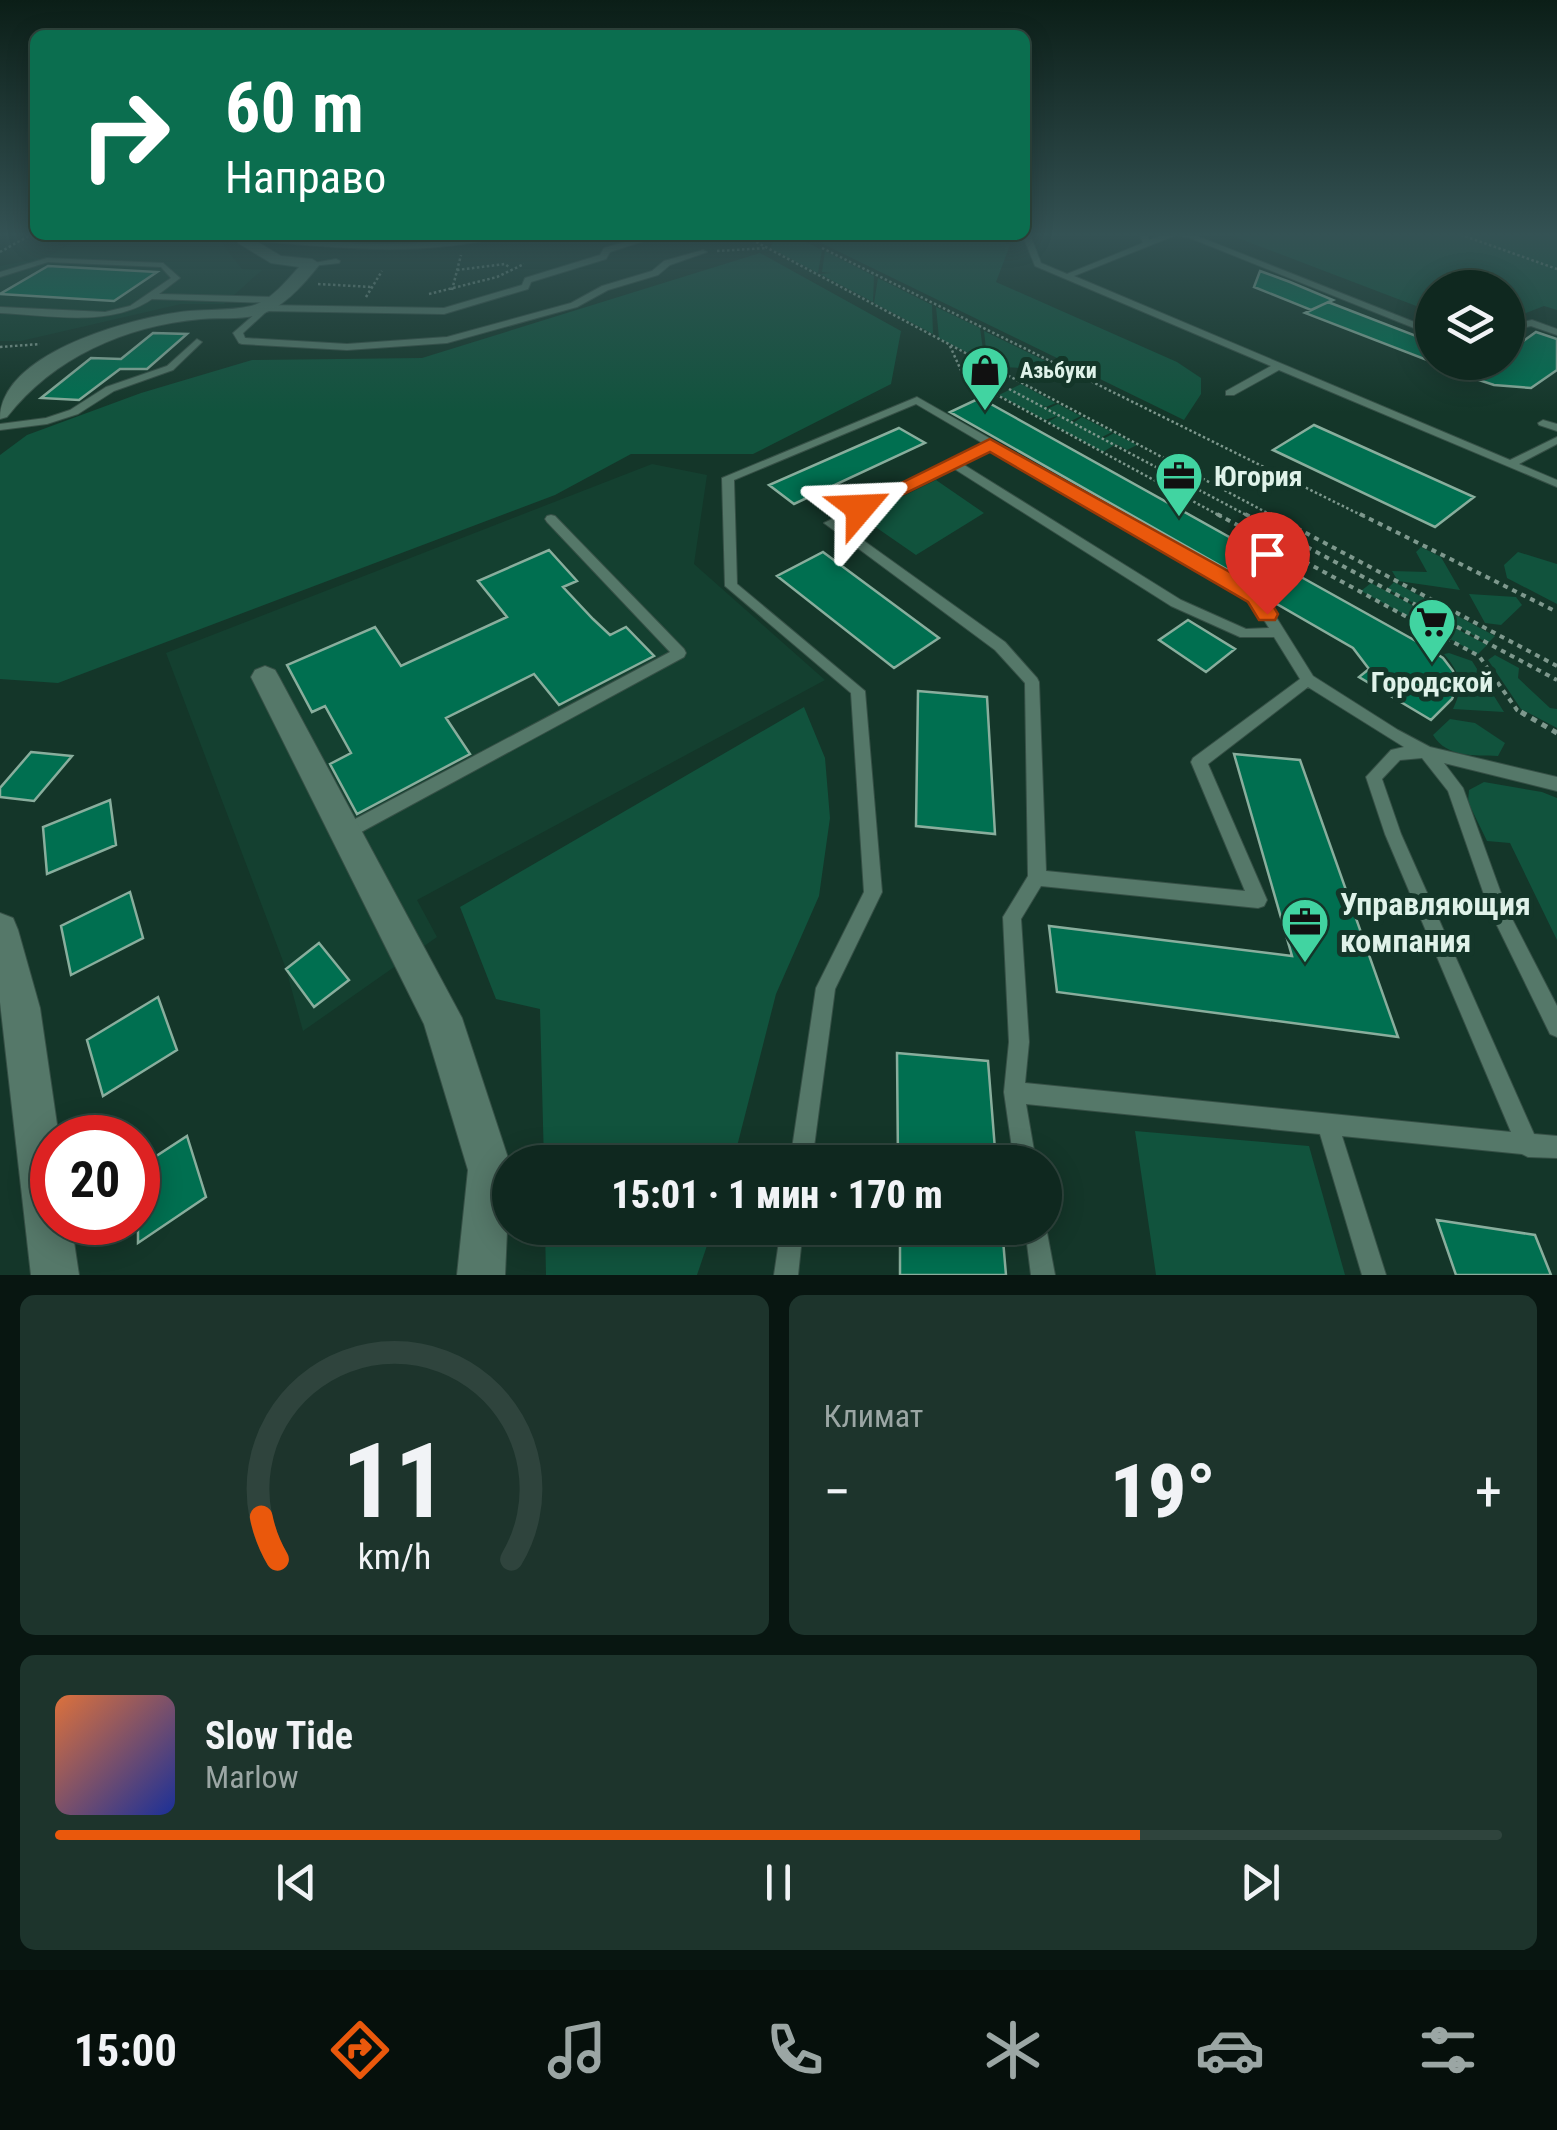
<!DOCTYPE html>
<html lang="ru">
<meta charset="utf-8">
<style>
:root{--surface:#0f281f;--page:#1d342c;--text:#f1f3f6;--muted:#9ba6a4;--line:#2f443d;--accent:#ea580c}
body{margin:0;font-family:"Roboto Condensed",sans-serif;background:var(--page);color:var(--text);height:100vh;display:flex;flex-direction:column;font-size:38px;white-space:nowrap}
*{box-sizing:border-box;margin:0}
p{font-size:32px;color:var(--muted)}
.icon{flex:none;width:55px;height:55px;fill:none;stroke:currentColor;stroke-width:2;stroke-linecap:round;stroke-linejoin:round}
.map{position:relative;height:1275px;overflow:hidden}
.details{display:flex;flex-direction:column;gap:20px;padding:20px;background:#081611;flex:1}
.details>*{flex:none}
.guide{position:absolute;left:30px;top:30px;width:1000px;height:210px;border-radius:15px;box-shadow:0 5px 25px #0003,0 0 0 2px var(--line);background:#0b6e4f;color:#fff;overflow:hidden}
.fabs{position:absolute;left:1415px;top:270px;display:grid;gap:20px}
.fabs a{display:grid;place-items:center;width:110px;height:110px;border-radius:50%;background:var(--surface);box-shadow:0 5px 25px #0003,0 0 0 2px var(--line);font-size:50px}
.speed{position:absolute;left:30px;top:1115px;display:flex;gap:20px;font-size:50px;font-weight:700;text-align:center}
.speed>*{display:grid;place-content:center;width:130px;height:130px;border-radius:50%;background:var(--surface);box-shadow:0 5px 25px #0003,0 0 0 2px var(--line);line-height:1}
.speed .limit{border:15px solid #d22;background:#fff;color:#111}
.pin{position:absolute;display:grid;place-items:center;width:85px;height:85px;color:#fff;margin:-102px -42px;border-radius:50% 50% 50% 0;rotate:-45deg;box-shadow:0 0 10px #0007}
.pin .icon{rotate:45deg}
.me{position:absolute;width:110px;margin:-55px;rotate:64deg;stroke-linejoin:round;filter:drop-shadow(0 0 8px #0008)}
.turn{display:flex;align-items:center;gap:35px;height:210px;padding:0 30px;font-size:45px}
.turn .icon{width:130px;height:130px;stroke-width:2.5}
.turn b{display:block;font-size:70px;line-height:85px}
.big{font-size:75px;font-weight:800;line-height:1.1}
.details .tile{flex:1;display:flex;flex-direction:column;justify-content:center;gap:15px;min-width:0;padding:0 35px;border-radius:15px;background:var(--page)}
.details .dial{align-items:center;gap:0}
.dial svg{height:260px;overflow:visible;fill:none;stroke:var(--line);stroke-width:7;stroke-linecap:round;text-anchor:middle}
.dial text{fill:var(--text);stroke:none}
.song{display:flex;align-items:center;gap:30px}
.cover{width:120px;height:120px;border-radius:15px;background:linear-gradient(135deg,hsl(20 70% 55%),hsl(230 70% 35%))}
.played{height:10px;border-radius:5px;background:linear-gradient(90deg,var(--accent) 75%,var(--line) 75%)}
.keys{display:flex;justify-content:space-around;direction:ltr}
.heat{display:flex;justify-content:space-between;align-items:center;font-size:55px;direction:ltr}
.details .tiles{flex:1;display:grid;gap:20px;grid-template-columns:1fr 1fr}
.tile:last-child{grid-column:span 2}
.trip{position:absolute;left:492px;top:1145px;width:570px;height:100px;border-radius:50px;background:var(--surface);box-shadow:0 5px 25px #0003,0 0 0 2px var(--line);font-weight:800;line-height:100px;text-align:center}
.dock{display:flex;height:160px;justify-content:space-around;align-items:center;background:#06100c;color:var(--muted)}
.dock .icon{width:70px;height:70px}
.dock .active{color:var(--accent)}
.dock b{font-size:45px;color:var(--text)}
.map>svg:first-child{display:block}
.built{fill:#144030}
.green{fill:#11533d}
.building{fill:#006f50;stroke:#89ae9d;stroke-width:2.5}
.lines{fill:none;stroke-linecap:round;stroke-linejoin:round}
.lane-casing{stroke:#365046;stroke-width:2}
.street-casing{stroke:#365046;stroke-width:2}
.path-far2{stroke:#7e988d;stroke-width:2.5;stroke-dasharray:2.5 2.5;stroke-linecap:butt}
.path-far1{stroke:#7e988d;stroke-width:4;stroke-dasharray:5 5;stroke-linecap:butt}
.path{stroke:#7e988d;stroke-width:5;stroke-dasharray:6 6;stroke-linecap:butt}
.lane{fill:#557869;fill-rule:evenodd}
.street{fill:#557869;fill-rule:evenodd}
.route{fill:#ea580c;stroke:#983908;stroke-width:2.5}
.labels{text-anchor:middle;stroke-width:10;stroke-linejoin:round;paint-order:stroke}
.far-poi-label{font-size:22px;font-weight:bold;fill:#dff2e9;stroke:#143629;text-anchor:start}
.poi-label{font-size:28px;font-weight:bold;fill:#dff2e9;stroke:#143629;text-anchor:start}
.near-poi-label{font-size:32px;font-weight:bold;fill:#dff2e9;stroke:#143629;text-anchor:start}
</style>
<div class="map">
<svg width="1557" height="1275" viewBox="0 0 1557 1275">
<rect width="100%" height="100%" fill="#143629"/>
<path class="built" d="M 85,235 L 220,241 L 242,269 L 262,270 L 224,304 L 181,304 L 21,341 L 0,341 L 0,266 L 47,257 Z
M 652,464 L 707,475 L 694,564 L 825,680 L 417,900 L 437,937 L 303,1031 L 286,969 L 166,653 Z"/>
<path class="green" d="M 1225,233 L 1557,233 L 1557,310 L 1544,306 L 1508,320 L 1508,288 L 1432,288 L 1432,312 Z
M 776,235 L 792,235 L 822,250 L 818,273 L 770,248 Z
M 844,235 L 987,235 L 1010,245 L 996,282 L 1177,362 L 1201,378 L 1201,394 L 1184,420 L 821,243 Z
M 825,251 L 874,276 L 873,302 L 820,274 L 831,273 L 822,272 Z
M 760,253 L 901,331 L 891,384 L 753,454 L 631,454 L 555,495 L 58,683 L 0,679 L 0,455 L 27,435 L 141,393 L 252,360 L 422,358 Z
M 878,278 L 932,305 L 933,334 L 874,303 Z
M 936,307 L 980,328 L 984,357 L 980,359 L 939,338 Z
M 984,331 L 1064,370 L 1003,367 L 987,359 Z
M 1021,384 L 1056,403 L 1046,407 L 1040,404 L 1047,409 L 1058,404 L 1081,416 L 1071,421 L 1073,423 L 1082,417 L 1112,432 L 1102,437 L 1103,439 L 1114,433 L 1137,445 L 1127,450 L 1116,444 L 1103,452 L 1048,422 L 1060,415 L 1045,420 L 999,395 Z
M 936,480 L 984,513 L 916,555 L 861,517 Z
M 1421,547 L 1441,557 L 1460,590 L 1398,581 L 1392,571 L 1427,572 L 1416,552 Z
M 1518,552 L 1557,564 L 1557,604 L 1507,578 L 1504,565 Z
M 1394,582 L 1495,636 L 1488,643 L 1387,589 Z
M 1371,583 L 1487,645 L 1478,654 L 1361,591 Z
M 1469,594 L 1516,597 L 1522,605 L 1501,625 L 1485,623 Z
M 1449,653 L 1472,661 L 1504,712 L 1453,709 C 1464,686 1461,674 1444,654 Z
M 1495,655 L 1519,668 L 1518,678 L 1550,708 L 1557,709 L 1557,728 L 1521,709 L 1488,660 Z
M 804,707 L 825,758 L 830,818 L 819,896 L 776,994 L 733,1162 L 544,1162 L 540,1009 L 496,999 L 460,907 Z
M 1450,719 L 1475,723 L 1505,743 L 1498,756 C 1474,755 1447,758 1433,735 Z
M 1484,782 L 1542,792 L 1557,798 L 1557,940 L 1510,843 L 1487,841 L 1468,802 L 1469,790 Z
M 1135,1131 L 1309,1146 L 1345,1275 L 1156,1275 Z
M 545,1228 L 713,1228 L 697,1275 L 546,1275 Z"/>
<path class="building" d="M 48,266 L 157,272 L 114,301 L 0,294 Z
M 1260,271 L 1290,282 L 1333,300 L 1311,310 L 1254,287 Z
M 1328,302 L 1432,342 L 1432,362 L 1305,313 Z
M 1536,332 L 1557,339 L 1557,370 L 1531,388 L 1494,385 L 1436,366 L 1437,362 L 1508,362 L 1508,352 Z
M 153,333 L 187,334 L 147,369 L 120,369 L 79,400 L 41,398 L 91,358 L 121,359 Z
M 980,398 L 1423,645 L 1443,658 L 1453,671 L 1457,687 L 1452,699 L 1431,720 L 1359,677 L 1369,669 L 1353,648 L 1270,600 L 1263,590 L 950,412 Z
M 1314,425 L 1474,497 L 1435,527 L 1273,450 Z
M 899,428 L 925,443 L 794,504 L 769,485 Z
M 549,550 L 577,581 L 563,587 L 593,619 L 610,635 L 626,627 L 654,656 L 559,705 L 534,674 L 446,718 L 470,754 L 357,814 L 330,764 L 351,753 L 325,706 L 312,712 L 287,665 L 375,627 L 401,666 L 507,617 L 478,581 Z
M 823,552 L 939,638 L 894,668 L 777,576 Z
M 1188,620 L 1235,649 L 1206,672 L 1159,640 Z
M 918,691 L 987,697 L 995,834 L 916,826 Z
M 31,752 L 72,756 L 34,801 L 0,797 L 0,788 Z
M 1234,754 L 1300,760 L 1398,1037 L 1057,992 L 1049,926 L 1292,956 Z
M 110,800 L 116,845 L 47,874 L 43,827 Z
M 130,892 L 143,938 L 71,975 L 61,926 Z
M 319,943 L 349,980 L 314,1007 L 286,969 Z
M 158,997 L 177,1050 L 103,1096 L 87,1040 Z
M 897,1053 L 988,1061 L 996,1162 L 898,1162 Z
M 187,1136 L 206,1197 L 138,1243 L 138,1168 Z
M 1437,1220 L 1535,1235 L 1551,1275 L 1456,1275 Z
M 900,1228 L 1002,1228 L 1006,1275 L 900,1275 Z"/>
<g class="lines">
<g class="lane-casing">
<path id="lane" d="M 1027,233 L 1038,233 L 1031,237 L 1041,263 L 1067,274 L 1143,243 L 1139,233 L 1147,233 L 1149,240 L 1167,233 L 1192,234 L 1432,329 L 1432,335 L 1429,334 L 1190,238 L 1176,235 L 1074,276 L 1510,460 L 1557,437 L 1557,444 L 1519,464 L 1557,480 L 1557,487 L 1279,370 L 1234,395 L 1226,395 L 1226,391 L 1271,366 L 1035,266 L 1023,236 Z
M 486,235 L 501,235 C 485,242 465,244 448,246 C 380,254 311,245 244,240 L 240,238 L 244,236 C 325,241 406,251 486,235 Z
M 650,235 L 659,236 L 610,252 L 606,259 L 531,282 L 528,289 L 444,314 L 267,311 L 243,333 L 245,338 L 347,344 L 447,337 L 571,303 L 602,286 L 652,271 L 664,261 L 703,250 L 707,252 L 670,265 L 658,275 L 608,290 L 577,307 L 447,343 L 347,350 L 242,344 L 239,343 L 233,333 L 265,305 L 444,308 L 522,285 L 525,278 L 600,255 L 604,248 Z
M 814,235 L 827,235 L 817,239 L 813,237 Z
M 47,258 L 163,263 L 180,278 L 159,294 L 274,297 L 278,300 L 274,303 L 152,299 C 110,328 49,315 0,313 L 0,307 L 105,312 L 130,306 L 171,278 L 161,267 L 48,262 L 0,277 L 0,272 Z
M 336,259 L 340,261 L 339,263 L 312,266 L 308,264 Z
M 1532,320 L 1557,329 L 1557,335 L 1531,326 L 1508,331 L 1508,325 Z
M 197,339 L 202,342 L 200,344 L 173,370 L 114,391 L 78,414 L 47,424 L 0,430 L 0,424 L 46,418 L 70,410 L 106,387 L 167,366 Z
M 917,397 L 1261,593 L 1313,676 L 1398,730 L 1430,747 L 1557,777 L 1557,791 L 1444,763 L 1463,788 L 1506,907 L 1557,1006 L 1557,1037 L 1550,1034 L 1489,909 L 1448,791 L 1422,758 L 1400,760 L 1382,779 L 1401,834 L 1534,1134 L 1557,1136 L 1557,1158 L 1528,1157 L 1522,1154 L 1342,1136 L 1386,1275 L 1362,1275 L 1320,1134 L 1026,1104 L 1036,1162 L 1014,1162 L 1004,1092 L 1009,1042 L 1003,917 L 1028,876 L 1025,683 L 995,650 L 824,523 L 984,444 L 916,404 L 734,480 L 737,584 L 865,691 L 882,892 L 835,989 L 812,1162 L 790,1162 L 816,988 L 864,892 L 851,693 L 725,586 L 722,478 ZM 992,448 L 1251,599 L 1269,628 L 1246,629 L 1181,600 L 961,463 ZM 953,468 L 1171,606 L 1240,637 L 1274,637 L 1300,679 L 1193,758 L 1191,762 L 1245,891 L 1046,871 L 1039,682 L 1037,678 L 1005,642 L 839,523 ZM 1308,687 L 1404,747 L 1391,750 L 1366,777 L 1385,834 L 1511,1132 L 1025,1083 L 1029,1042 L 1021,919 L 1041,886 L 1258,908 L 1264,906 L 1267,900 L 1208,764 Z
M 1543,420 L 1557,424 L 1557,431 L 1539,425 L 1538,423 Z
M 551,515 L 555,516 L 684,649 L 686,653 L 684,657 L 352,837 L 346,839 L 340,837 L 338,832 L 340,827 L 670,652 L 547,522 L 545,519 L 547,516 Z
M 1045,1222 L 1055,1275 L 1031,1275 L 1025,1228 L 1045,1228 Z
M 781,1228 L 803,1228 L 798,1275 L 774,1275 Z"/>
</g>
<g class="street-casing">
<path id="street" d="M 237,235 L 253,235 L 251,238 L 281,256 L 312,259 L 320,264 C 307,280 289,302 269,311 C 248,321 224,317 201,319 C 125,326 54,357 7,417 L 0,419 C 0,355 122,321 174,313 C 199,308 226,312 251,306 C 271,301 286,281 299,267 L 271,263 L 238,243 Z
M 265,666 L 275,670 L 279,677 L 462,1018 L 510,1164 L 505,1275 L 457,1275 L 468,1170 L 424,1024 L 251,677 L 255,670 Z
M 0,913 L 13,918 L 18,930 L 40,1008 L 59,1138 L 52,1138 L 52,1222 L 71,1222 L 79,1275 L 31,1275 L 0,1002 Z"/>
</g>
<path class="path-far2" d="M 1456,233 L 1557,269
M 195,235 L 224,237
M 743,235 L 1275,517
M 822,248 L 1365,517
M 717,251 L 767,248
M 0,252 L 34,233
M 457,270 L 505,264 L 510,268
M 318,284 L 372,287
M 452,290 L 461,255
M 429,294 L 497,277 L 524,264
M 366,297 L 382,271
M 950,346 L 964,377 L 1222,517
M 0,347 L 40,344
M 966,376 L 989,366
M 1009,389 L 1250,517"/>
<path class="path-far1" d="M 1217,514 L 1479,656 L 1517,710 L 1525,715
M 1245,514 L 1557,680
M 1270,514 L 1557,666
M 1360,514 L 1557,612"/>
<path class="path" d="M 1521,712 L 1557,733"/>
<use href="#lane" class="lane"/>
<use href="#street" class="street"/>
</g>
<linearGradient id="sky" x2="0" y2="1"><stop stop-color="#0b1e17"/><stop offset="0.57" stop-color="#345254"/><stop offset="1" stop-color="#345254" stop-opacity="0"/></linearGradient>
<rect width="1557" height="412" fill="url(#sky)"/>
<path class="route" d="M 990,439 L 1264,591 L 1278,614 L 1275,620 L 1259,620 L 1248,602 L 990,452 L 867,512 L 853,512 L 851,508 Z"/>
<defs>
<g id="shop-pin" transform="scale(2.5)"><path d="M0 17L-7.5 6A9.5 9.5 0 1 1 7.5 6Z" fill="#41d4a1" stroke="#143629"/><path d="M-5-2.5h2.3a2.7 3.5 0 0 1 5.4 0H5L5.5 6h-11ZM-1.5-2.5h3a1.5 2.3 0 0 0-3 0Z" fill="#111"/></g>
<g id="office-pin" transform="scale(2.5)"><path d="M0 17L-7.5 6A9.5 9.5 0 1 1 7.5 6Z" fill="#41d4a1" stroke="#143629"/><path d="M-6-3h4V-5.5h4V-3h4V5H-6ZM-1-4.5V-3h2v-1.5ZM-6 0V1H6V0Z" fill="#111"/></g>
<g id="supermarket-pin" transform="scale(2.5)"><path d="M0 17L-7.5 6A9.5 9.5 0 1 1 7.5 6Z" fill="#41d4a1" stroke="#143629"/><path d="M-6-5.5h2.5l.6 2H6L4.5 2H-2.5L-4.4-4H-6ZM-1.5 3.2a1.3 1.3 0 1 0 .1 0ZM3 3.2a1.3 1.3 0 1 0 .1 0Z" fill="#111"/></g>
</defs>
<g fill-rule="evenodd">
<use href="#shop-pin" x="985" y="370"/>
<use href="#office-pin" x="1179" y="476"/>
<use href="#supermarket-pin" x="1432" y="622"/>
<use href="#office-pin" x="1305" y="922"/>
</g>
<g class="labels">
<g class="far-poi-label">
<text x="1020" y="378">Азьбуки</text>
</g>
<g class="poi-label">
<text x="1214" y="486">Югория</text>
<text x="1432" y="692" text-anchor="middle">Городской</text>
</g>
<g class="near-poi-label">
<text x="1340" y="915">Управляющия<tspan x="1340" dy="37">компания</tspan></text>
</g>
</g>
</svg>
<div class="fabs">
<a><svg class="icon" aria-label="layers" viewBox="0 0 24 24"><path d="M12 4l9 5-9 5-9-5zM3 14l9 5 9-5"/></svg></a>
</div>
<div class="speed"><div class="limit">20</div></div>
<div class="pin" style="left:1267px;top:614px;background:#d93025"><svg class="icon" aria-label="arrive" viewBox="0 0 24 24"><path d="M6 21V4h12l-3 4 3 4H6"/></svg></div>
<svg class="me" style="left:860px;top:508px" viewBox="-20 -20 40 40"><path d="M0-17L14 15 0 8-14 15z" fill="#ea580c" stroke="#fff" stroke-width="4"/></svg>
<div class="trip">15:01 · 1 мин · 170 m</div>
<div class="guide">
<div class="turn"><svg class="icon" aria-label="right" viewBox="0 0 24 24"><path d="M7 20v-9h11M14 6l5 5-5 5"/></svg><div><b>60 m</b>Направо</div></div>
</div>
</div>
<section class="details">
<div class="tiles">
<div class="tile dial"><svg viewBox="0 0 100 80">
<path d="M14 69A42 42 0 1 1 86 69"/>
<path d="M14 69A42 42 0 0 1 9 56" stroke="#ea580c"/>
<text x="50" y="56" font-size="32" font-weight="700">11</text>
<text x="50" y="72" font-size="11">km/h</text>
</svg></div>
<div class="tile"><p>Климат</p>
<div class="heat"><a>−</a><b class="big">19°</b><a>+</a></div>
</div>
<div class="tile">
<div class="song"><i class="cover"></i><div><b>Slow Tide</b><p>Marlow</p></div></div>
<div class="played"></div>
<div class="keys"><svg class="icon" aria-label="previous" viewBox="0 0 24 24"><path d="M18 5L8 12l10 7zM5 5v14"/></svg><svg class="icon" aria-label="pause" viewBox="0 0 24 24"><path d="M8 5v14M16 5v14"/></svg><svg class="icon" aria-label="next" viewBox="0 0 24 24"><path d="M6 5l10 7-10 7zM19 5v14"/></svg></div>
</div>
</div>
</section>
<nav class="dock">
<b>15:00</b>
<svg class="icon active" aria-label="directions" viewBox="0 0 24 24"><path d="M12 3l9 9-9 9-9-9zM9 14v-3h6M13 9l2 2-2 2"/></svg>
<svg class="icon" aria-label="music" viewBox="0 0 24 24"><path d="M9 18V5l10-2v13"/><circle cx="6" cy="18" r="3"/><circle cx="16" cy="16" r="3"/></svg>
<svg class="icon" aria-label="phone" viewBox="0 0 24 24"><path d="M5 4h4l2 5-3 2q2 4 5 5l2-3 5 2v4C11 20 4 13 5 4z"/></svg>
<svg class="icon" aria-label="climate" viewBox="0 0 24 24"><path d="M12 3v18M4 7l16 10M4 17L20 7"/></svg>
<svg class="icon" aria-label="car" viewBox="0 0 24 24"><path d="M5 17H2v-5l4-1 3-4h7l3 4 3 1v5h-3M9 17h6M6 11h13"/><circle cx="7" cy="17" r="2"/><circle cx="17" cy="17" r="2"/></svg>
<svg class="icon" aria-label="filters" viewBox="0 0 24 24"><path d="M4 7h16M4 17h16"/><circle cx="9" cy="7" r="2"/><circle cx="15" cy="17" r="2"/></svg>
</nav>
